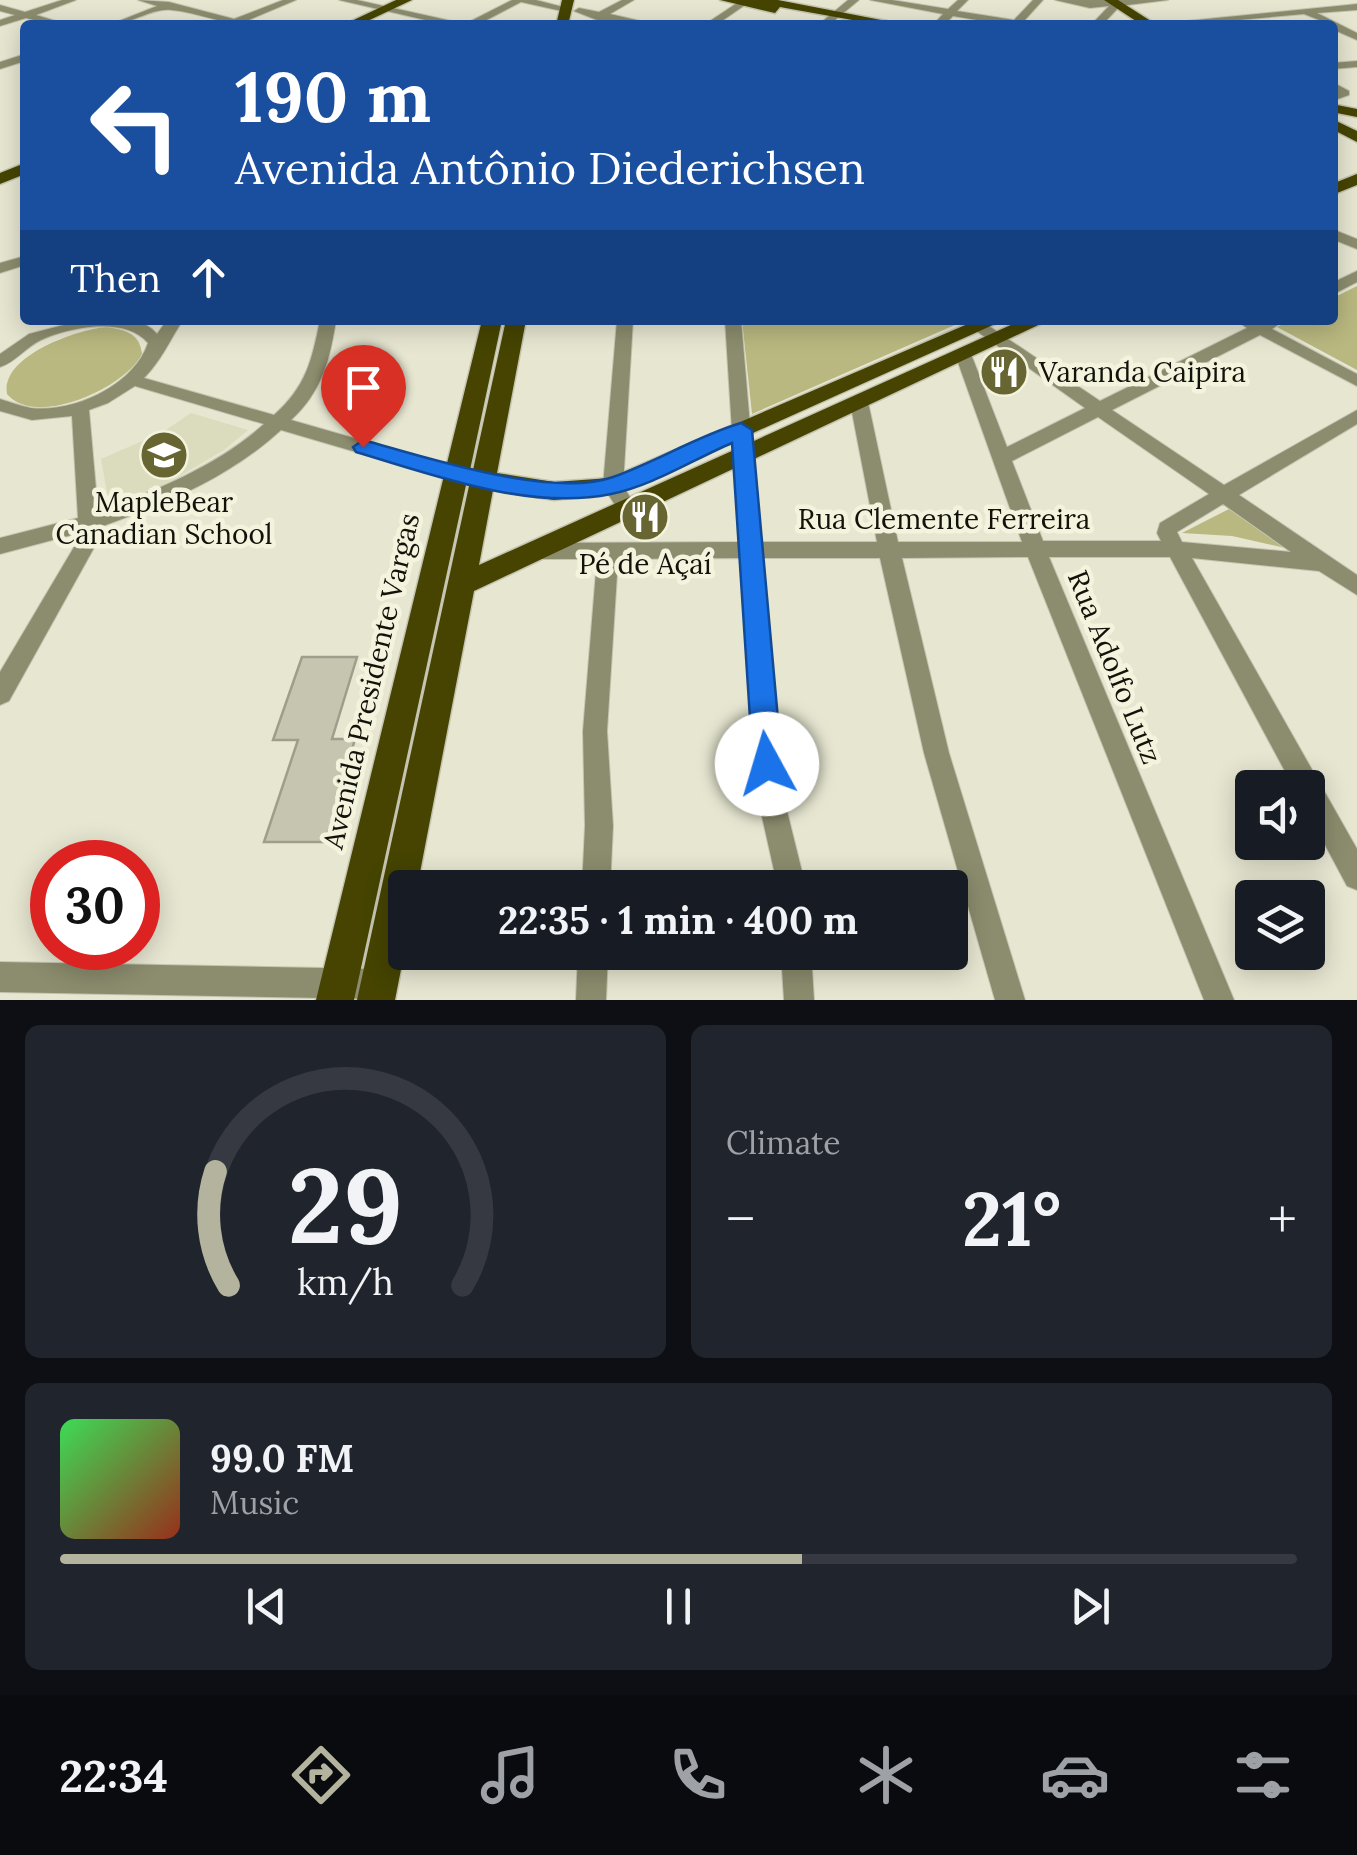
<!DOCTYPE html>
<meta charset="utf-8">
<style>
:root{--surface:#171b24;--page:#20242c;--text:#f1f3f6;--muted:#9ea1a6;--line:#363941;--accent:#b3b39e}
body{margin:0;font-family:Lora,serif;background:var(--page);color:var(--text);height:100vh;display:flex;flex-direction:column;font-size:38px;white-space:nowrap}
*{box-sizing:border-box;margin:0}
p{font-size:32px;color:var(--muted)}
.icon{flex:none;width:55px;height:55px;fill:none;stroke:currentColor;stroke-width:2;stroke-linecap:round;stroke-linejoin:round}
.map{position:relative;height:1000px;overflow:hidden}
.panel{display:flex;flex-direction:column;gap:25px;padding:25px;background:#0d0f14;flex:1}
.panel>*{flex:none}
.hud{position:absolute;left:20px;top:20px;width:1318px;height:305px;border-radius:10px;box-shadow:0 5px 25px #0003;background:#1a4fa0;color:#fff;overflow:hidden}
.fabs{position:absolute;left:1235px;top:770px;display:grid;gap:20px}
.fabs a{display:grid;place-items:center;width:90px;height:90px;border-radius:10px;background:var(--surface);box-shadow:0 5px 25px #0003;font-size:50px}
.speed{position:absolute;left:30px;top:840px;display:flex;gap:20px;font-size:50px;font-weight:700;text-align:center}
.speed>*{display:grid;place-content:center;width:130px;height:130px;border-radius:50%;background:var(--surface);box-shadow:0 5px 25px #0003;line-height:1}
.speed .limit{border:15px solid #d22;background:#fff;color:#111}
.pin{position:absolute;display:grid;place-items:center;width:85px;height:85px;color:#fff;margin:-102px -42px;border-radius:50% 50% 50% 0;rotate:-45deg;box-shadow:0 0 10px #0007}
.pin .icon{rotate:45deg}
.me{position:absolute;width:110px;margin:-55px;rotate:354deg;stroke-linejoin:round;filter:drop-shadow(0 0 8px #0008)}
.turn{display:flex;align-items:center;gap:35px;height:210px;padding:0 50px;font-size:45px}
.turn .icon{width:130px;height:130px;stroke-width:2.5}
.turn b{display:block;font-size:70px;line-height:85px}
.then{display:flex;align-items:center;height:95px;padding:0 50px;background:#0003;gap:20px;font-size:38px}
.big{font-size:75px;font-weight:700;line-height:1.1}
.panel .widget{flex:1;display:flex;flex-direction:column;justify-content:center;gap:15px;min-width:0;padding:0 35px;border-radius:15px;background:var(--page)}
.panel .dial{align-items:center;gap:0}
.dial svg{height:260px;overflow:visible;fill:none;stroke:var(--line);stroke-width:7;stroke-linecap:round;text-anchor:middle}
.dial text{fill:var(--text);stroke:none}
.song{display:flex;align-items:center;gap:30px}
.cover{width:120px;height:120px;border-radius:15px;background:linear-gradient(135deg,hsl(130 70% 55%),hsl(10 70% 35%))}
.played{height:10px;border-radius:5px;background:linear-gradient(90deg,var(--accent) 60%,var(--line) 60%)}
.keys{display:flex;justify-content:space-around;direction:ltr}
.heat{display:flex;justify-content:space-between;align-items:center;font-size:55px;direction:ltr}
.panel .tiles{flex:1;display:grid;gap:25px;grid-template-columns:1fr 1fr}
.widget:last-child{grid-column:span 2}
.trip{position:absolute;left:388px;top:870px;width:580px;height:100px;border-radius:10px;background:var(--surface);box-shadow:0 5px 25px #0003;font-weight:700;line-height:100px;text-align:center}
.dock{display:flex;height:160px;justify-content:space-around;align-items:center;background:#090b0e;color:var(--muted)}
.dock .icon{width:70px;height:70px}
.dock .current{color:var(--accent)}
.dock b{font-size:45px;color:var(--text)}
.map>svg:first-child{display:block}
.built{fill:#dbdbbe}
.green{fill:#b9b880}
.building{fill:#c5c5b0;stroke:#9e9e8a;stroke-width:2.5}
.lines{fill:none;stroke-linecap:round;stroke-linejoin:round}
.minor-casing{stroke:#c4c4b1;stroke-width:2}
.major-casing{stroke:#c4c4b1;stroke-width:3}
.minor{fill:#8c8c6e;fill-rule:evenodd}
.major{fill:#464400;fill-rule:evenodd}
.route{fill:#1a73e8;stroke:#114b97;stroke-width:2.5}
.labels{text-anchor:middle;stroke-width:9;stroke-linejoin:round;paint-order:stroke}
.poi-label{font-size:28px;fill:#12120b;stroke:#f4f4de}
.street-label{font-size:28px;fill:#12120b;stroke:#f4f4de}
</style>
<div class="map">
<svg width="1357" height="1000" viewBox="0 0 1357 1000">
<rect width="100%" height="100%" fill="#e6e6d1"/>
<path class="built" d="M 191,413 L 248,430 L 224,450 L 178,477 L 128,501 L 109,503 L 101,459 L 163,432 Z"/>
<path class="green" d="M 1357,286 L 1357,370 L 1277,327 L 1291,320 L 1332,320 L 1333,298 Z
M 742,320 L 957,320 L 957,324 L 752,414 Z
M 107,327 C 125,330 140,333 142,354 C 126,387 36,429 7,394 C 0,354 84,328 107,327 Z
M 1229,509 L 1290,549 L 1232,536 L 1182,533 Z"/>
<path class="building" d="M 302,657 L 357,657 L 332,739 L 355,739 L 326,842 L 264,842 L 298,740 L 273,740 Z"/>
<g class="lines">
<g class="minor-casing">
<path id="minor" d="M 62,0 L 76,0 L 36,15 L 69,25 L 53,25 L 26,18 L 0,26 L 0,20 L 15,15 L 0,11 L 0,5 L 25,12 Z
M 138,0 L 169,2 L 234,19 L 283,0 L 296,0 L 244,22 L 250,25 C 223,25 198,12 171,10 C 151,8 130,25 109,25 L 157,6 Z
M 339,0 L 357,0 L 465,24 L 512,0 L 536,0 L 571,9 L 566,12 L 521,2 L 477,25 L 447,25 Z
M 622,0 L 634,0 L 610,14 L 658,25 L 597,20 L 574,11 L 579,8 L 599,12 Z
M 848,0 L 859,0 L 829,25 L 818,25 Z
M 870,0 L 892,0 L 948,9 L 958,0 L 968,0 L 957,11 L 1014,20 L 1033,0 L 1043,0 L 1023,22 L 1030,25 L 1007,25 L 953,16 L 944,25 L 933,25 L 943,14 Z
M 1055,0 L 1168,0 L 1120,6 L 1102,25 L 1091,25 L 1109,6 L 1090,8 Z
M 740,1 L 748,3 L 716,25 L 704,25 Z
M 1357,4 L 1357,10 L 1317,13 L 1357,33 L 1357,40 L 1332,29 L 1332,25 L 1304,14 L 1184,25 L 1146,25 Z
M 25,54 L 25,61 L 0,69 L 0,62 Z
M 1357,61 L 1357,67 L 1332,69 L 1332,63 Z
M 1332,82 L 1349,91 L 1349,95 L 1332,101 L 1332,94 L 1336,92 L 1332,90 Z
M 1332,229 L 1357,239 L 1357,249 L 1332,239 Z
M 25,256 L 25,265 L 0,273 L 0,263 Z
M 1357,271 L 1357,282 L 1332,295 L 1332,283 Z
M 83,320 C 107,320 140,313 157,334 L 167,320 L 183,320 C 170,340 161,361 144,378 L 274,415 C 306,387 312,360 320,320 L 336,320 C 330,359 322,392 291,420 L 465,470 L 468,475 L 458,482 L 281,430 C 230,477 165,504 100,527 L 100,537 L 9,701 L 0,705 L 0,672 L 80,537 L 79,533 L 0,554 L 0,538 L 78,518 L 72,416 L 32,420 L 0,411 L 0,399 C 10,402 21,406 31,408 C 74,413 134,385 148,343 C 125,316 70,327 41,340 C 26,347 16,362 0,367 L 0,354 L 29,334 ZM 135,386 L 264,424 C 217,466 157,490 98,512 L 89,410 L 108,403 Z
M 617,320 L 633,320 L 623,486 L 637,508 L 627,515 L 620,513 L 603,486 Z
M 725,320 L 741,320 L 760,542 L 877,542 L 850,402 L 859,396 L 868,402 L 898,542 L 1022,542 L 955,354 L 963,349 L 971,354 L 1007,447 L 1085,408 L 961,320 L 980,320 L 1100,401 L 1247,328 L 1236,320 L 1285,320 L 1272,329 L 1357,374 L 1357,386 L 1260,335 L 1112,410 L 1224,485 L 1357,410 L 1357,424 L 1239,495 L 1357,575 L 1357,595 L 1319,571 L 1192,558 L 1357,849 L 1357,890 L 1347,886 L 1308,813 L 1308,788 L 1294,788 L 1170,557 L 1049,557 L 1234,1000 L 1204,1000 L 1028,557 L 902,558 L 949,753 L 1025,1000 L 995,1000 L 924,753 L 880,558 L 761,558 L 784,799 L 806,888 L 778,888 L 758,799 L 740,558 L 618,559 L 607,731 L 613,826 L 610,888 L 582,888 L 585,826 L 583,731 L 597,559 L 534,559 L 527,557 L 523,551 L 527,545 L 534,543 L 739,542 ZM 1098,417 L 1209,494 L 1160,523 L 1157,533 L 1161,541 L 1043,541 L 1012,461 ZM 1223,504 L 1291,552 L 1182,542 L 1177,532 Z
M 578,952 L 608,952 L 606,1000 L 576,1000 Z
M 781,952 L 811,952 L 814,1000 L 784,1000 Z
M 0,962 L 380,969 L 391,973 L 395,984 L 391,995 L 380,999 L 0,992 Z"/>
</g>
<g class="major-casing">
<path id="major" d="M 396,0 L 412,0 L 359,25 L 343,25 Z
M 562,0 L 574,0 L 568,25 L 556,25 Z
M 720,0 L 778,0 L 907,25 L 880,25 L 780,7 L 775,13 Z
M 1104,0 L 1118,0 L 1157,25 L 1142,25 Z
M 1332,104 L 1357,109 L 1357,117 L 1332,112 Z
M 1332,119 L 1357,131 L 1357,142 L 1332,129 Z
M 25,163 L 25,174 L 0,184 L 0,173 Z
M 1357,174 L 1357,185 L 1332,195 L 1332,184 Z
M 482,320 L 502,320 L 470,470 L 473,470 L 506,320 L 526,320 L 497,473 L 554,482 L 610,478 L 977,320 L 1004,320 L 622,492 L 554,500 L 493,490 L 479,565 L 1022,320 L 1049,320 L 474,591 L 417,888 L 405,888 L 405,949 L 395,1000 L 357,1000 L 469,486 L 466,485 L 354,1000 L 316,1000 Z"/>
</g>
<use href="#minor" class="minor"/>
<use href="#major" class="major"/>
</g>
<path class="route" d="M 741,423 L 752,430 L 782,764 L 778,774 L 767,778 L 757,774 L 753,764 L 732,443 C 694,459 652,486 611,494 C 529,511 434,475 356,452 L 353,447 L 363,440 C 425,457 552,499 613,477 C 656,462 697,436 741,423 Z"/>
<defs>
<g id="restaurant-disc" transform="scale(2.5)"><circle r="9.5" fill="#676532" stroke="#f4f4de"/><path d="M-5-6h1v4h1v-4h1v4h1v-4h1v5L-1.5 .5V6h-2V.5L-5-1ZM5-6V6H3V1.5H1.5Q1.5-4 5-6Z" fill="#fff"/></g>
<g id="school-disc" transform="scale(2.5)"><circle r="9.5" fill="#676532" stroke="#f4f4de"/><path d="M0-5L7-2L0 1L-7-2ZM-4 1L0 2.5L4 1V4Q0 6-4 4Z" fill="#fff"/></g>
</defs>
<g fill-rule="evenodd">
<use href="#restaurant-disc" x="1004" y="372"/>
<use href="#school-disc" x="164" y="455"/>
<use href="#restaurant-disc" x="645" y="517"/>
</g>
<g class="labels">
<g class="poi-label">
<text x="1039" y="382" text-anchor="start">Varanda Caipira</text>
<text x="164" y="512">MapleBear<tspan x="164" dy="32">Canadian School</tspan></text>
<text x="645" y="574">Pé de Açaí</text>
</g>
<g class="street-label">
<text x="944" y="529">Rua Clemente Ferreira</text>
<text transform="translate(1115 667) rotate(68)" y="10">Rua Adolfo Lutz</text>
<text transform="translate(371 681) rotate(-77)" y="10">Avenida Presidente Vargas</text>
</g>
</g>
</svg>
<div class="fabs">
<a><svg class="icon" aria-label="sound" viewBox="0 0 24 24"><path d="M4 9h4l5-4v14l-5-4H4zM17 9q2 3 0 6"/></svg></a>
<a><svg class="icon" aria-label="layers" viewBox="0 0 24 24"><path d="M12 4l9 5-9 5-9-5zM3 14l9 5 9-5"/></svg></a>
</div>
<div class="speed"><div class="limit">30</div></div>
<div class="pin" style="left:363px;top:447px;background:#d93025"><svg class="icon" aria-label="arrive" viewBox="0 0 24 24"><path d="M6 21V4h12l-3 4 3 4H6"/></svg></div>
<svg class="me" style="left:767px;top:764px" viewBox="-20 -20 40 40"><circle r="19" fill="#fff"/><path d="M0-13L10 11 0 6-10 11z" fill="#1a73e8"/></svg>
<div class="trip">22:35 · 1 min · 400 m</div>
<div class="hud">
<div class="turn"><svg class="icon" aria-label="left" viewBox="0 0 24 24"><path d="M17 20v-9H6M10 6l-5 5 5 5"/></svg><div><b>190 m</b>Avenida Antônio Diederichsen</div></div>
<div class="then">Then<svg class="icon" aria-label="ahead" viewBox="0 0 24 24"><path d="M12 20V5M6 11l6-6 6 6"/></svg></div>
</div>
</div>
<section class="panel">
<div class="tiles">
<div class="widget dial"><svg viewBox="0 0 100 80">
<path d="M14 69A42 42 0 1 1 86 69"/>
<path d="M14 69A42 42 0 0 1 10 34" stroke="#b3b39e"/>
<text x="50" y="56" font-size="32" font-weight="700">29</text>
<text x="50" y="72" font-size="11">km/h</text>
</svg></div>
<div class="widget"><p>Climate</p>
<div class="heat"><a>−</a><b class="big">21°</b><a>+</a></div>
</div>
<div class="widget">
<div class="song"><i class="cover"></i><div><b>99.0 FM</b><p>Music</p></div></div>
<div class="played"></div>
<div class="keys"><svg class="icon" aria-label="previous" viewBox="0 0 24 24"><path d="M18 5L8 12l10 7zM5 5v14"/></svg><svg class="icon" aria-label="pause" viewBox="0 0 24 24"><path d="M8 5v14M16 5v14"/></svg><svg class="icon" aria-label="next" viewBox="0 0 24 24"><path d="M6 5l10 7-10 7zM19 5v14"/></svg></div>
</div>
</div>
</section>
<nav class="dock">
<b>22:34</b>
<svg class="icon current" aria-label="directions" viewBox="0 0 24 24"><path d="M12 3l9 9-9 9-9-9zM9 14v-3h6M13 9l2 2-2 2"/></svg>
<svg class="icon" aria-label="music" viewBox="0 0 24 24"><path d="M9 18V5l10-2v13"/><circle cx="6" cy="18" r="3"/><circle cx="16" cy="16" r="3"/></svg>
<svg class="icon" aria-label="phone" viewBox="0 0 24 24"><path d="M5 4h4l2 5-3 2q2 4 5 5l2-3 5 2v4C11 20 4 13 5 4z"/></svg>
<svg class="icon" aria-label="climate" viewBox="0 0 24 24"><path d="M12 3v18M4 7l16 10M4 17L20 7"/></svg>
<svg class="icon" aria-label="car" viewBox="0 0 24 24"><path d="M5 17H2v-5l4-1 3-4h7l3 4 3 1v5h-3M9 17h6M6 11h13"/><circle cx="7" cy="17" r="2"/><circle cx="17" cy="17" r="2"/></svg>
<svg class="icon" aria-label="filters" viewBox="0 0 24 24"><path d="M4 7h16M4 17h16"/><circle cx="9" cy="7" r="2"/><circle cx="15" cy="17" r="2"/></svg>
</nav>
